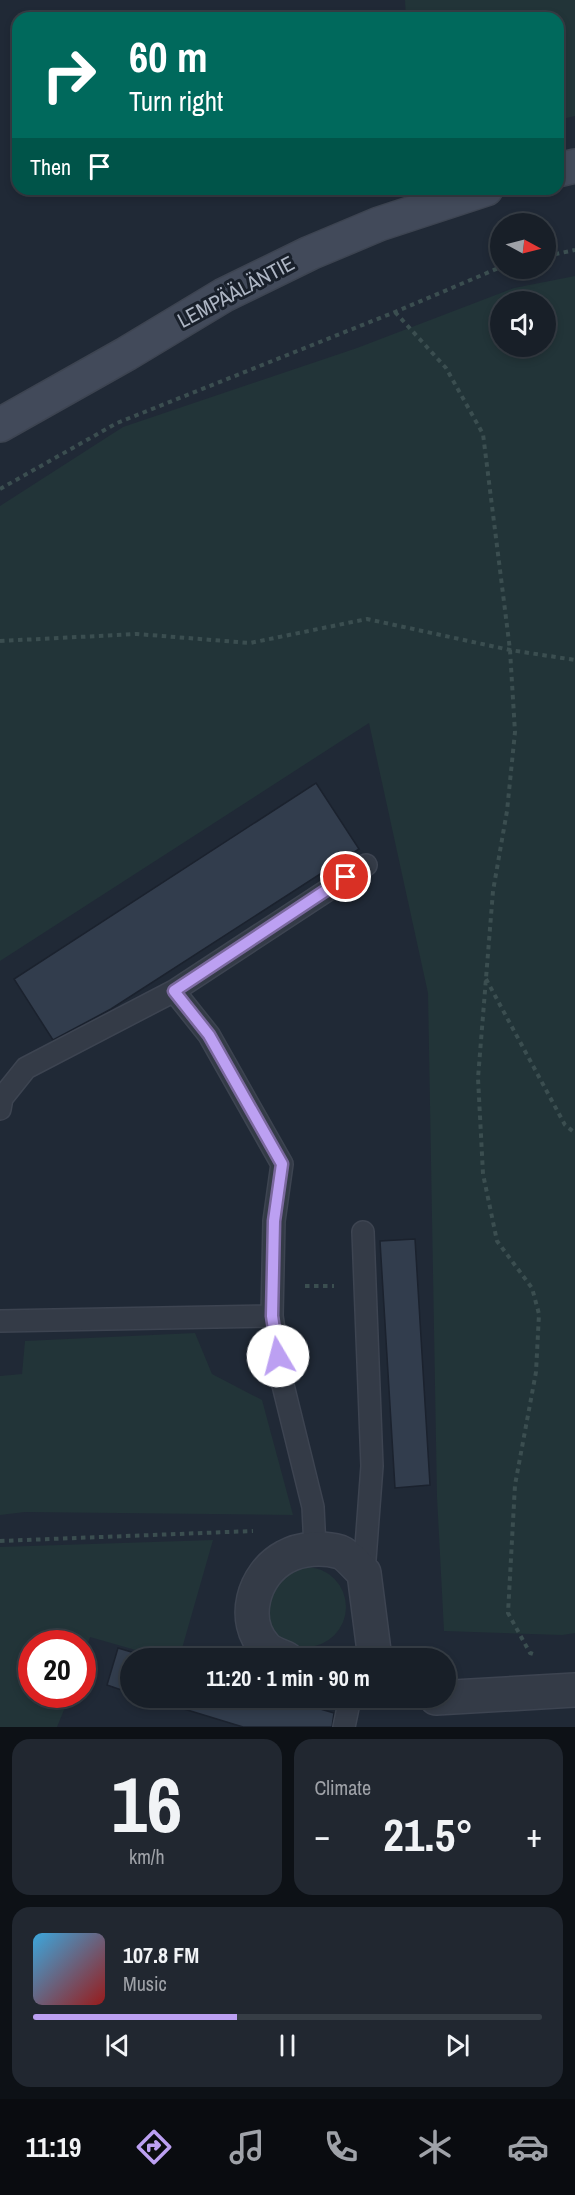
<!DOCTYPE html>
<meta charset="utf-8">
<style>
:root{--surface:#181f28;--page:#212730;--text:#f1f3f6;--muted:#9fa2a8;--line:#363d45;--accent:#bca0f2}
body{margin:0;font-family:"Archivo Narrow",sans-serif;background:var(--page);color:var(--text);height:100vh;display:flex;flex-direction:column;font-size:22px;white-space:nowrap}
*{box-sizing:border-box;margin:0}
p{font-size:20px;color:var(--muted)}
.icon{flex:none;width:33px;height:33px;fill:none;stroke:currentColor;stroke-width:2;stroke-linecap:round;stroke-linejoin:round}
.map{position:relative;height:1727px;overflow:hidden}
.panel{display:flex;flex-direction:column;gap:12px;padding:12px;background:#0d1116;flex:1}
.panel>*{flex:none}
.hud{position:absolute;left:12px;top:12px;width:552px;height:183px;border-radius:18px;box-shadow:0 3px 9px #0003,0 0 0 2px var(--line);background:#00695c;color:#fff;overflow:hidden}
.needle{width:39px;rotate:97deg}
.buttons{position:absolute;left:490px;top:213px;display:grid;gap:12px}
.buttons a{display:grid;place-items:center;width:66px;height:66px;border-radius:50%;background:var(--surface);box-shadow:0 3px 9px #0003,0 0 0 2px var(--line);font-size:30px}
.speed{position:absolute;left:18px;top:1630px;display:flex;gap:12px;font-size:30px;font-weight:700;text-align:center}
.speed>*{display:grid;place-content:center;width:78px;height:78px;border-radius:50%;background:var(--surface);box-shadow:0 3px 9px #0003,0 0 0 2px var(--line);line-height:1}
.speed .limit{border:9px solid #d22;background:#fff;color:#111}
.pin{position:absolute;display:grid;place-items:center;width:51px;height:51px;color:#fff;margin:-26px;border:3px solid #fff;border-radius:50%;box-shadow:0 2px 6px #0007}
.me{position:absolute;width:66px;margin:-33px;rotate:352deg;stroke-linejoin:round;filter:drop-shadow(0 0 4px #0008)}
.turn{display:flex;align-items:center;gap:21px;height:126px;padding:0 18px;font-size:27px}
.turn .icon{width:78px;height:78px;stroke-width:2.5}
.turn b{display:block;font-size:42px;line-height:51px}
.then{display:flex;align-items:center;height:57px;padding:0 18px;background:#0003;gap:12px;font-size:22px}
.big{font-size:45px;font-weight:800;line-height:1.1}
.panel .card{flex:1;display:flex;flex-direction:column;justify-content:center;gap:9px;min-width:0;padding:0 21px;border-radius:18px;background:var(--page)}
.panel .dial{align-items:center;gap:0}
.dial b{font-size:78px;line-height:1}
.song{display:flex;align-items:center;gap:18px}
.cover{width:72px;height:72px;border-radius:9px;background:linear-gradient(135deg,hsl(200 70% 55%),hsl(0 70% 35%))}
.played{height:6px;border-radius:3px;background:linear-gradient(90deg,var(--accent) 40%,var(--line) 40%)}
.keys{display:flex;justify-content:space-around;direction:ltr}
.heat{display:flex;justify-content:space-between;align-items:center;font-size:33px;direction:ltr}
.panel .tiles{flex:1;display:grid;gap:12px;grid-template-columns:1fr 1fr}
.card:last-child{grid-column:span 2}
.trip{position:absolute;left:120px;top:1648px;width:336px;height:60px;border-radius:30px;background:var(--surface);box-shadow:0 3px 9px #0003,0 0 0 2px var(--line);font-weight:800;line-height:60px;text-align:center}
.menu{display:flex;height:96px;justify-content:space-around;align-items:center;background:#0a0c10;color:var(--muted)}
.menu .icon{width:42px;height:42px}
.menu .on{color:var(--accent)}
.menu b{font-size:27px;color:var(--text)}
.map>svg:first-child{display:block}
.green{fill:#223438;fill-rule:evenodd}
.building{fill:#323d4d;stroke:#1b222e;stroke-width:1.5}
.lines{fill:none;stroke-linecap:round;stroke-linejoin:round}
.service-casing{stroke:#3d4451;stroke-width:24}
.minor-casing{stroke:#3d4451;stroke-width:36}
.secondary-casing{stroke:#3d4451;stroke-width:36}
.path{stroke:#3b4e50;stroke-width:4;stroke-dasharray:4.5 4.5;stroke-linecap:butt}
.service{stroke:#343b47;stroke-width:21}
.minor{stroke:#343b47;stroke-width:33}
.secondary{stroke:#424a5a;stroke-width:33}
.route-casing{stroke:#7a689d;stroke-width:15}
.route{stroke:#bca0f2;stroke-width:10}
.labels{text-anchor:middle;stroke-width:6;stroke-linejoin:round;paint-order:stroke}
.street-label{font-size:21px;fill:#aeb6c4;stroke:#19202b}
</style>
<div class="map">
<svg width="575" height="1727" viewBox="0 0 575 1727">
<rect width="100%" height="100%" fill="#202936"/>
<path class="green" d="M 405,0 L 575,0 L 575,116 L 558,120 L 558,18 L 406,18 Z
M 575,276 L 575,1633 L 562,1635 L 444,1631 L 437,1497 L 428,993 L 369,723 L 0,961 L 0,506 L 123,427 L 357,348 L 514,288 ZM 501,302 L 546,302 L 546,346 L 501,346 Z
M 195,1333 L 212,1374 L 262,1400 L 293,1515 L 25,1512 L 0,1515 L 0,1376 L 22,1374 L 25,1341 Z
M 213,1540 L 179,1659 L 167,1659 L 90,1637 L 83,1659 L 82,1644 L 32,1644 L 32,1695 L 70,1695 L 57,1727 L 0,1727 L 0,1547 Z
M266 1607a40 40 0 1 1 80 0a40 40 0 1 1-80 0Z"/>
<path class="building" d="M 316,783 L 359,849 L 111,1009 L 53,1040 L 14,979 Z
M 415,1239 L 430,1485 L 395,1488 L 380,1241 Z
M 118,1648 L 155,1659 L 130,1659 L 130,1693 L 107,1685 Z
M 148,1698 L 283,1698 L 334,1713 L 332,1727 L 243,1727 Z"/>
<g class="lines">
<g class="service-casing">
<path id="service" d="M 174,991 L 366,865
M 0,1109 L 2,1098 L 26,1068 L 174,991 L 209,1035 L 282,1164 L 274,1221 L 272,1316 L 281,1377 L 313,1507 L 315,1548
M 363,1232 L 372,1466 L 364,1573
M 0,1321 L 272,1316
M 344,1727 L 350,1698"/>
</g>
<g class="minor-casing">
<path id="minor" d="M 287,1659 C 281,1656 271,1653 266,1648 C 240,1621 253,1574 285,1557 C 301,1548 323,1547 340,1552 C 348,1555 357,1567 364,1573 L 375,1659
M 436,1698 L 575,1690"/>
</g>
<g class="secondary-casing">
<path id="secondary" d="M 558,170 L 575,166
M 0,425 L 126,354 L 224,295 L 310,253 L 379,224 L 486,189"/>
</g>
<path class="path" d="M 546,256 L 575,250
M 395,312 L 446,368 L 483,434 L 510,650 L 515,732 L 507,811 L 493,891 L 478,1078 L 483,1174 L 497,1241 L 532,1288 L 539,1314 L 536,1372 L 515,1485 L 508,1613 L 530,1653 L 533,1654
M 0,489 L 117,423 L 395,312 L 501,267
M 0,641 L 137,634 L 250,643 L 367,619 L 510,650 L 575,660
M 486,979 L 565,1125 L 575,1133
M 305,1286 L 334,1286
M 0,1541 L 253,1531"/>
<use href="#service" class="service"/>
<use href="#minor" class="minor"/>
<use href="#secondary" class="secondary"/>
</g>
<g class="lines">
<g class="route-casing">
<path id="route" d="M 278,1356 L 272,1316 L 274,1221 L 282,1164 L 209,1035 L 174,991 L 346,877"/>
</g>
<use href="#route" class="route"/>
</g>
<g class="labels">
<g class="street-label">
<text transform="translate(236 292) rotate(-28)" y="7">LEMPÄÄLÄNTIE</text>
</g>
</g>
</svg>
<div class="buttons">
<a><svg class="needle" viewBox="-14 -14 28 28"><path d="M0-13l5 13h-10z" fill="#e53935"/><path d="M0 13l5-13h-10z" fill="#9fa2a8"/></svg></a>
<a><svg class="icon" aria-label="sound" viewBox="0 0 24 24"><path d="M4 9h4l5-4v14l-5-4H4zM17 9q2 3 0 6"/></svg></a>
</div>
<div class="speed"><div class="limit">20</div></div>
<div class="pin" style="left:346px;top:877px;background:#d93025"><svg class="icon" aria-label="arrive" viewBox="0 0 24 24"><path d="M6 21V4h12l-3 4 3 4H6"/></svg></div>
<svg class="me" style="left:278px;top:1356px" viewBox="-20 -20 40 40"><circle r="19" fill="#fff"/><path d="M0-13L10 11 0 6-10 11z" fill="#bca0f2"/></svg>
<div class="trip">11:20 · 1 min · 90 m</div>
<div class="hud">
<div class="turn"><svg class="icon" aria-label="right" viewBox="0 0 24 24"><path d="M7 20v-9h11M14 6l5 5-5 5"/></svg><div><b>60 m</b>Turn right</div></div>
<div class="then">Then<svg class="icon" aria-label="arrive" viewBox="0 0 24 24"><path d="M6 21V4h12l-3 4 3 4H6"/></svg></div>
</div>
</div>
<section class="panel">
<div class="tiles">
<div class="card dial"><b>16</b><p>km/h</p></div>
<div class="card"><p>Climate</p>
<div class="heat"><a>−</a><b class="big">21.5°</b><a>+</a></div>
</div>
<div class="card">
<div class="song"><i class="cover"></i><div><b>107.8 FM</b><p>Music</p></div></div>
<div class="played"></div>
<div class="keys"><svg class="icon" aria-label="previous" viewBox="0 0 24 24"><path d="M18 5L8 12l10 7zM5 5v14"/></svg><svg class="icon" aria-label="pause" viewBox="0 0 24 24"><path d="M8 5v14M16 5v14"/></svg><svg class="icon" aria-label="next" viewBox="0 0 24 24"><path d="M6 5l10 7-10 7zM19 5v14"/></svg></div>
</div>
</div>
</section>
<nav class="menu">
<b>11:19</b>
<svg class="icon on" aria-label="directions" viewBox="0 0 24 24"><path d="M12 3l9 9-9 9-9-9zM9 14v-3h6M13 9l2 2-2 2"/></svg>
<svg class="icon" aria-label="music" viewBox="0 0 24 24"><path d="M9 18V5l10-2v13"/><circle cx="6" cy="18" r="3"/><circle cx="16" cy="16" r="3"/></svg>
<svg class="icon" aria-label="phone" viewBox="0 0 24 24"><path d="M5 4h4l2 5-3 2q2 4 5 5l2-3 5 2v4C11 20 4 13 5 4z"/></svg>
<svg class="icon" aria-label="climate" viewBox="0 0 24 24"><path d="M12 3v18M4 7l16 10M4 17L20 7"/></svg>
<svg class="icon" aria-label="car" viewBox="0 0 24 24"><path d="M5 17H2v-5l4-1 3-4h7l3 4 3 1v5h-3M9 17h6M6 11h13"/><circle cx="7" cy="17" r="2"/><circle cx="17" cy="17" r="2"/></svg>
</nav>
